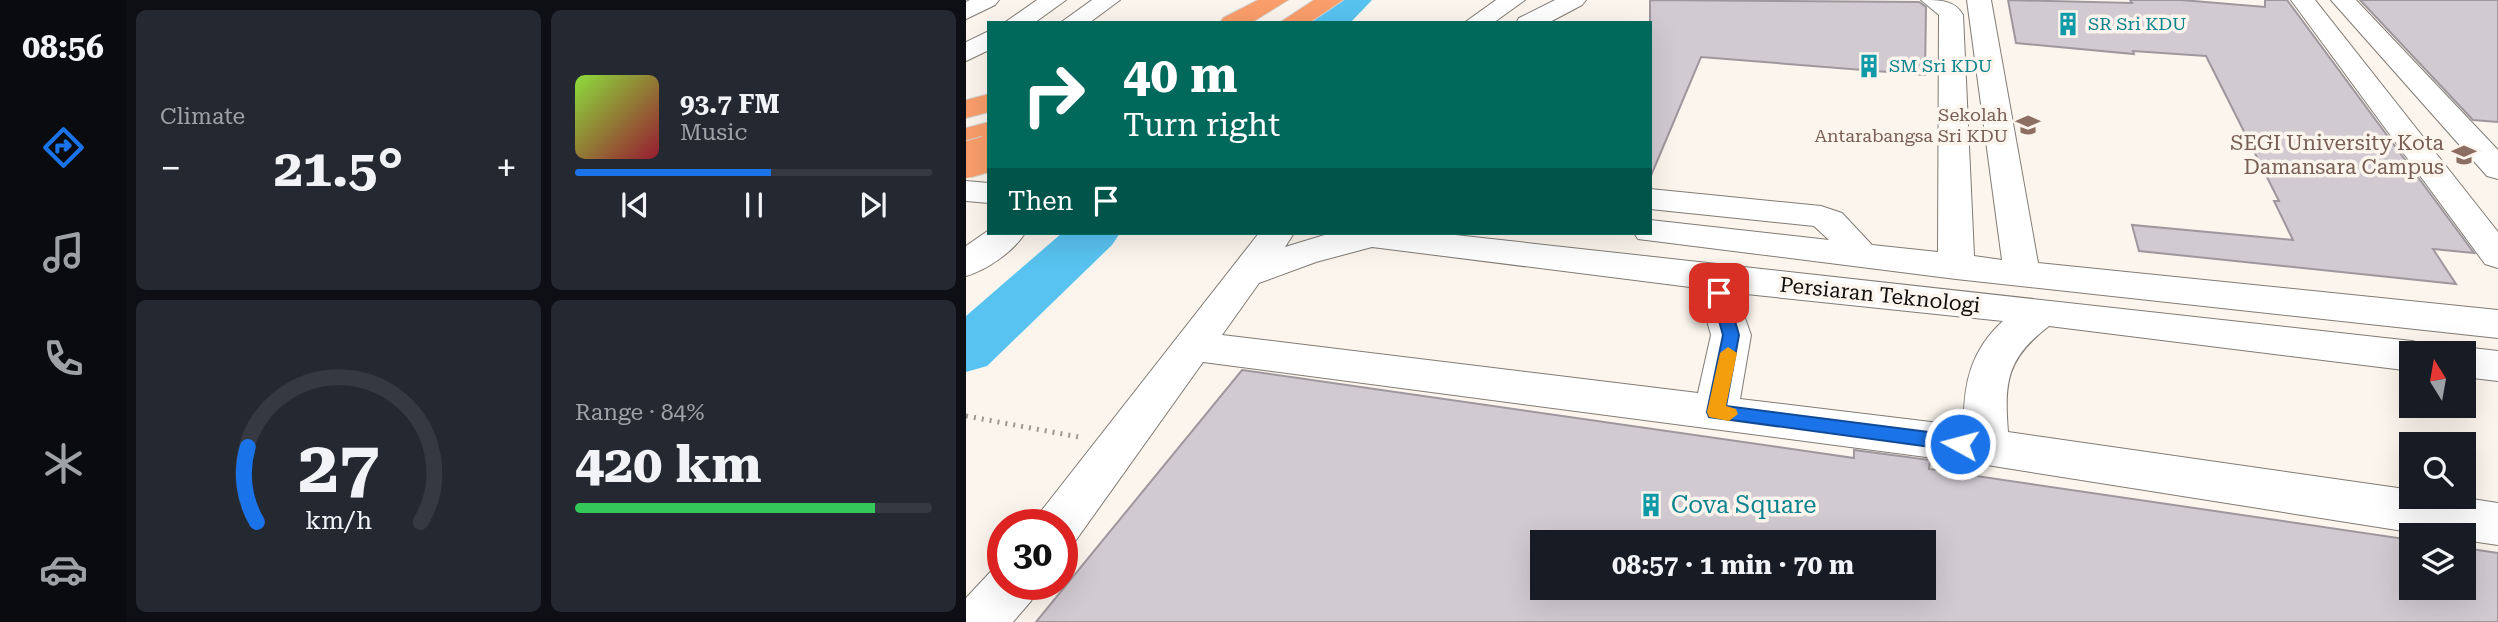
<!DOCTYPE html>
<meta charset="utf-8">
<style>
:root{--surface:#171b24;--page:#242831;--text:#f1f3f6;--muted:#9ea1a6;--line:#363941;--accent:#1a73e8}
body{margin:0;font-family:"Roboto Serif",serif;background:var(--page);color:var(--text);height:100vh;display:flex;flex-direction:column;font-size:26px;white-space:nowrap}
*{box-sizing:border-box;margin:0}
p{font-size:23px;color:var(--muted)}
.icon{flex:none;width:38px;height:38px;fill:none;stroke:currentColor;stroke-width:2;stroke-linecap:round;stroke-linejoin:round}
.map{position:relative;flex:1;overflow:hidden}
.side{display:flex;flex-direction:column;gap:10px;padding:10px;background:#0d0f14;width:840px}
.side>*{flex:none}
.banner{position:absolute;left:21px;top:21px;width:665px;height:214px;border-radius:0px;box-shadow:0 7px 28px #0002;background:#00695c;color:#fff;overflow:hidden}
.needle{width:46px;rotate:349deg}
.buttons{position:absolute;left:1433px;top:341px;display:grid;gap:14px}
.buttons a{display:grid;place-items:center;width:77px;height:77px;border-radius:0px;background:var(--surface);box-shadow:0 7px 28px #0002;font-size:35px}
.speed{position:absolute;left:21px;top:509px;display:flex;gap:14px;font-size:35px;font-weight:700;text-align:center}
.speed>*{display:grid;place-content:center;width:91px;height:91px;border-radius:50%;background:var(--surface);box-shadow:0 7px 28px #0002;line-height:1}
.speed .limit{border:10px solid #d22;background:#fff;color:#111}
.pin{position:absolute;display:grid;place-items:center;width:60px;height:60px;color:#fff;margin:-30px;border-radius:14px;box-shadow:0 4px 10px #0006}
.me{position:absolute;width:77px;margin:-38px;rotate:277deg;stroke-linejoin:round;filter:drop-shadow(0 0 5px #0008)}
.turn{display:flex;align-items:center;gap:24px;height:147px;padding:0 21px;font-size:32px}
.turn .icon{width:91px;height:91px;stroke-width:2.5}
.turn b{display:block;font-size:49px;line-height:60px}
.then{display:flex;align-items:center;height:66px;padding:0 21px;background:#0003;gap:14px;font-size:26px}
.big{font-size:52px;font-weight:700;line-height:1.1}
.side .tile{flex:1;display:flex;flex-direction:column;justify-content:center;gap:10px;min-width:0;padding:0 24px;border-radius:10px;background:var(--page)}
.side .dial{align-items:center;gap:0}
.dial svg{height:182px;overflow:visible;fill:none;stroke:var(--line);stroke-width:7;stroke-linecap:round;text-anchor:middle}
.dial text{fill:var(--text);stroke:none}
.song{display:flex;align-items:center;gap:21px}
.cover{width:84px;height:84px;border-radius:10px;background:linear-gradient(135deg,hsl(90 70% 55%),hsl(350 70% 35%))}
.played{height:7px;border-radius:4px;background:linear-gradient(90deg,var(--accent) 55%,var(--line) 55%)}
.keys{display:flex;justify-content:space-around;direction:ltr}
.heat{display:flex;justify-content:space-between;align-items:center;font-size:38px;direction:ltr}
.charge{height:10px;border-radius:5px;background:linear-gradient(90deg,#34c759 84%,var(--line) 0)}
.side .tiles{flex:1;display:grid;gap:10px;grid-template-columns:repeat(2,1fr)}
.trip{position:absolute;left:564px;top:530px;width:406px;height:70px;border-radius:0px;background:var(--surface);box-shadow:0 7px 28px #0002;font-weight:700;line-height:70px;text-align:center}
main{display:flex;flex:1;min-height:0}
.dock{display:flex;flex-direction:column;width:126px;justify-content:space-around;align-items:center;background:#090b0e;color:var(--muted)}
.dock .icon{width:49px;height:49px}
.dock .active{color:var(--accent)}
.dock b{font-size:32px;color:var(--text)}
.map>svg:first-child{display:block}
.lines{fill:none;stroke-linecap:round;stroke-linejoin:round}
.river{fill:#58c3f0;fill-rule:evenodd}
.building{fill:#d1cad1;stroke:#9e979d;stroke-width:2;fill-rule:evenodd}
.minor-casing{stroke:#817b75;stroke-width:2}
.highway-casing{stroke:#d4d4d3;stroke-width:2}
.path{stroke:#9c9892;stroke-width:5;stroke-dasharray:2 6;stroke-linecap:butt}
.minor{fill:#fff;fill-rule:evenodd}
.highway{fill:#fa9e6b;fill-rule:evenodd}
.highway-bridge-far1-casing{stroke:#d4d4d3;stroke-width:28;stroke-linecap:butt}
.highway-bridge-casing{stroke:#d4d4d3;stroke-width:38;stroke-linecap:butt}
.highway-bridge-far1{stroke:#fa9e6b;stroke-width:27}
.highway-bridge{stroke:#fa9e6b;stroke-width:36}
.route{fill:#1a73e8;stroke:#114b97;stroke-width:2}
.slow{fill:#f59e0b}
.labels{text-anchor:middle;stroke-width:7;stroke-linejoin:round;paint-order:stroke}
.far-culture-label{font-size:18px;fill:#0d838f;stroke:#fbf5ed;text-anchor:start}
.far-education-label{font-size:18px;fill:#785e54;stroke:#fbf5ed;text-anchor:end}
.education-label{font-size:21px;fill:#785e54;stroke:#fbf5ed;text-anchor:end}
.street-label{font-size:21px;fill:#100e0c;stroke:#fbf5ed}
.near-culture-label{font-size:24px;fill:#0d838f;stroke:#fbf5ed;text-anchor:start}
</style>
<main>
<nav class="dock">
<b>08:56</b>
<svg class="icon active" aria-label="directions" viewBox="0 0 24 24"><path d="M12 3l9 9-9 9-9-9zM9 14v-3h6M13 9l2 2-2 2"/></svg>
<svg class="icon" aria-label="music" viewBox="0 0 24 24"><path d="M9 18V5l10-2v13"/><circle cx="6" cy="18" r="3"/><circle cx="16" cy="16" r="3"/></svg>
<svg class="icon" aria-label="phone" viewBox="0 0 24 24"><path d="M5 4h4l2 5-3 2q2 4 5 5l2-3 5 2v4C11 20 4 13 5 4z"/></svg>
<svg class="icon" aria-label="climate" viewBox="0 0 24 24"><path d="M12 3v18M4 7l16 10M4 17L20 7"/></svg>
<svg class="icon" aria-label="car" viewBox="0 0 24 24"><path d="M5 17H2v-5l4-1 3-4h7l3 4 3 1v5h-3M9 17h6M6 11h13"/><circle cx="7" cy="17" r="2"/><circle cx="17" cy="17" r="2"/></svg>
</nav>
<section class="side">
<div class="tiles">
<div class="tile"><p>Climate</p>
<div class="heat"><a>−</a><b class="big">21.5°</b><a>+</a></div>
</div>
<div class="tile">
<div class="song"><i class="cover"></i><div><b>93.7 FM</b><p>Music</p></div></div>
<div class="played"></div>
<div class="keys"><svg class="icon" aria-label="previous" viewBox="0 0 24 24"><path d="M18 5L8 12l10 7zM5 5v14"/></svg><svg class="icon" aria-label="pause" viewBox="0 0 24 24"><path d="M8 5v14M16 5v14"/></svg><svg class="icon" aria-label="next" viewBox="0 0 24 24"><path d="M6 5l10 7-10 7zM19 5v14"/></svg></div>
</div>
<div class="tile dial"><svg viewBox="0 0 100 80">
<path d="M14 69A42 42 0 1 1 86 69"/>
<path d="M14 69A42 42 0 0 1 10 36" stroke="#1a73e8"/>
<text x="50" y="56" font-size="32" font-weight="700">27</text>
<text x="50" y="72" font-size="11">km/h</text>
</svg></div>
<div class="tile"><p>Range · 84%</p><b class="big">420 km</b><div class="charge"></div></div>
</div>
</section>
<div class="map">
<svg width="1532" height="622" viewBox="0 0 1532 622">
<rect width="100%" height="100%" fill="#fbf5ed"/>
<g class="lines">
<path class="river" d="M 367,0 L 406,0 L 384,23 L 344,23 Z
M 96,233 L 154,233 L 146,245 L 21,366 L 0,372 L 0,316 Z"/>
</g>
<path class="building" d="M 684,0 L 953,2 L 960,7 L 959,75 L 735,57 L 684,178 Z
M 1042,0 L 1166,3 L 1164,0 L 1215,0 L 1299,7 L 1299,0 L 1321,0 L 1508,253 L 1467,249 L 1490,284 L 1173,251 L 1166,225 L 1327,240 L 1308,201 L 1313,201 L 1240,56 L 1167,51 L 1168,54 L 1050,43 Z
M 1394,0 L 1532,0 L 1532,122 L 1507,120 Z
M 276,370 L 888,458 L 888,450 L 964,460 L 963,469 L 1446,540 L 1446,588 L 1498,588 L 1498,548 L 1532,553 L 1532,622 L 70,622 ZM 576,542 L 957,542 L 957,588 L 576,588 Z"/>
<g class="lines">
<g class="minor-casing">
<path id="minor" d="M 4,0 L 33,0 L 29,5 L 0,19 L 0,2 Z
M 71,0 L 100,0 L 68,23 L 38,23 Z
M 126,0 L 154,0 L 123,23 L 94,23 Z
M 530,0 L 559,0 L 527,23 L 498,23 Z
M 589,0 L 620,0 L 616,5 L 582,23 L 550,23 L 553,18 Z
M 955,0 C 974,0 989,0 997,15 L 1008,256 L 1036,260 L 1001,0 L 1025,0 L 1072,263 L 1532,310 L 1532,338 L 990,279 L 672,239 L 668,233 L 684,233 L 684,220 L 863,240 L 848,226 L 684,209 L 684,189 L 855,206 L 876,213 L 906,245 L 972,252 L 973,15 Z
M 1325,0 L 1349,0 L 1532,232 L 1532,268 L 1519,264 Z
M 1365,0 L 1390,0 L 1532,150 L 1532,179 L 1521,176 Z
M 23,31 L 23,50 L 0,61 L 0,42 Z
M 0,181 L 23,183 L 23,203 L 0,201 Z
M 23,230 L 23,233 L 59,233 C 48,251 21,270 0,276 L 0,246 Z
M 293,233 L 328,233 L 319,247 L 365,233 L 471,233 L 1446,341 L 1460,345 L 1465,354 L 1446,354 L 1446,371 L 1083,326 C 1041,358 1038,381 1042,432 L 1446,490 L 1446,497 L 1493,497 L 1532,503 L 1532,545 L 1498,540 L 1498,536 L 1469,536 L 1021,465 L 237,362 L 110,540 L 96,545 L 96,525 L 69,525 L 76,510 ZM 406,247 L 732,288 L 745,335 L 732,393 L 256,335 L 293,283 L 350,262 ZM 770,293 L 1037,321 C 1005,350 997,384 998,426 L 774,399 L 785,335 Z
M 1498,347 L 1532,351 L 1532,381 L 1498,377 L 1498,354 L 1482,354 Z
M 37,564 L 37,584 L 73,584 L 65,601 L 47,622 L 0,622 L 0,598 L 29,567 Z"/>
</g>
<g class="highway-casing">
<path id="highway" d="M 292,0 L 322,0 L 285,23 L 254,23 L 257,18 Z
M 348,0 L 377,0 L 343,23 L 313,23 Z
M 23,94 L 23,112 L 0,118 L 0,100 Z
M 23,122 L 23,140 L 0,146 L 0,128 Z"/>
</g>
<path class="path" d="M 0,416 L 113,437"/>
<use href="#minor" class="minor"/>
<use href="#highway" class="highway"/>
<g class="highway-bridge-far1-casing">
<path id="highway-bridge-far1" d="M 16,155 L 23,153"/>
</g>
<g class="highway-bridge-casing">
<path id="highway-bridge" d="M 0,160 L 21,154"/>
</g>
<use href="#highway-bridge-far1" class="highway-bridge-far1"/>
<use href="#highway-bridge" class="highway-bridge"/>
</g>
<path class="route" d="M 753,287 L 761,293 L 773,335 L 760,406 L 994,436 L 1001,439 L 1003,444 L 1001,449 L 994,451 L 743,417 L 741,412 L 757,335 L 745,293 Z"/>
<path class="slow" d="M 762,347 L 771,353 L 760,406 L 770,409 L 772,414 L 763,421 L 743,417 L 741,412 L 754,353 Z"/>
<defs>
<g id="building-bare" transform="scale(1.89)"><path d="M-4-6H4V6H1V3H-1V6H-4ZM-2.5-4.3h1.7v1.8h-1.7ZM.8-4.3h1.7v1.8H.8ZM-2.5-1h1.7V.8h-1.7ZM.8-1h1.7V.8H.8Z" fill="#0f9aa8" stroke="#fbf5ed" stroke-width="2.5" paint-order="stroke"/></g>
<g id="school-bare" transform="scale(1.89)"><path d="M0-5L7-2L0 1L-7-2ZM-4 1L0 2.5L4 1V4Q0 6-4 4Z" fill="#8d6e63" stroke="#fbf5ed" stroke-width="2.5" paint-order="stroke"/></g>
<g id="university-bare" transform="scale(1.89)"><path d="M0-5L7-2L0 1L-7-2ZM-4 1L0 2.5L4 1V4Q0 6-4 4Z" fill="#8d6e63" stroke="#fbf5ed" stroke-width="2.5" paint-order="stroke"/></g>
</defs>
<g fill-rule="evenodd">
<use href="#building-bare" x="1102" y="24"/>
<use href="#building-bare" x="903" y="66"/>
<use href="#school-bare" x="1062" y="125"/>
<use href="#university-bare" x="1498" y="155"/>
<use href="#building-bare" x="685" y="505"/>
</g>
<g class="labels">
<g class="far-culture-label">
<text x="1122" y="30">SR Sri KDU</text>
<text x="923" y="72">SM Sri KDU</text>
</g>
<g class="far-education-label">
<text x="1042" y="121">Sekolah<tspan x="1042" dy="21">Antarabangsa Sri KDU</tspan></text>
</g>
<g class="education-label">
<text x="1478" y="150">SEGI University Kota<tspan x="1478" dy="24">Damansara Campus</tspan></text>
</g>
<g class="street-label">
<text transform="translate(914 295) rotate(6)" y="7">Persiaran Teknologi</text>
</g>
<g class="near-culture-label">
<text x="705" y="513">Cova Square</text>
</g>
</g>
</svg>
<div class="buttons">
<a><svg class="needle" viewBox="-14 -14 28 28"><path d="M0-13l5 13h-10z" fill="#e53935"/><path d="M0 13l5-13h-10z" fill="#9ea1a6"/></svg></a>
<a><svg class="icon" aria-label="search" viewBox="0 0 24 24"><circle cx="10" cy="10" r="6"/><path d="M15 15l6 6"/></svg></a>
<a><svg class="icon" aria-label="layers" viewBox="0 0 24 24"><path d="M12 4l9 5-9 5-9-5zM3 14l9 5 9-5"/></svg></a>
</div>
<div class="speed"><div class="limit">30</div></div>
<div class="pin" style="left:753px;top:293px;background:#d93025"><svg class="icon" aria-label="arrive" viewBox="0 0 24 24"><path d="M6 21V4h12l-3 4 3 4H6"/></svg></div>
<svg class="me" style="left:994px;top:444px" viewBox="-20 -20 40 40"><circle r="17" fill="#1a73e8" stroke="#fff" stroke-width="3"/><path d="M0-11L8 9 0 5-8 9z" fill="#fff"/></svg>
<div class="trip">08:57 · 1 min · 70 m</div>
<div class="banner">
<div class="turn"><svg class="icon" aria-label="right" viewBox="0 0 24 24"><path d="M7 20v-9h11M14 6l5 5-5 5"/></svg><div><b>40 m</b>Turn right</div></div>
<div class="then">Then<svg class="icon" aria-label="arrive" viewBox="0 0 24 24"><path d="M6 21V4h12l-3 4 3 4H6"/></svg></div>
</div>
</div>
</main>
